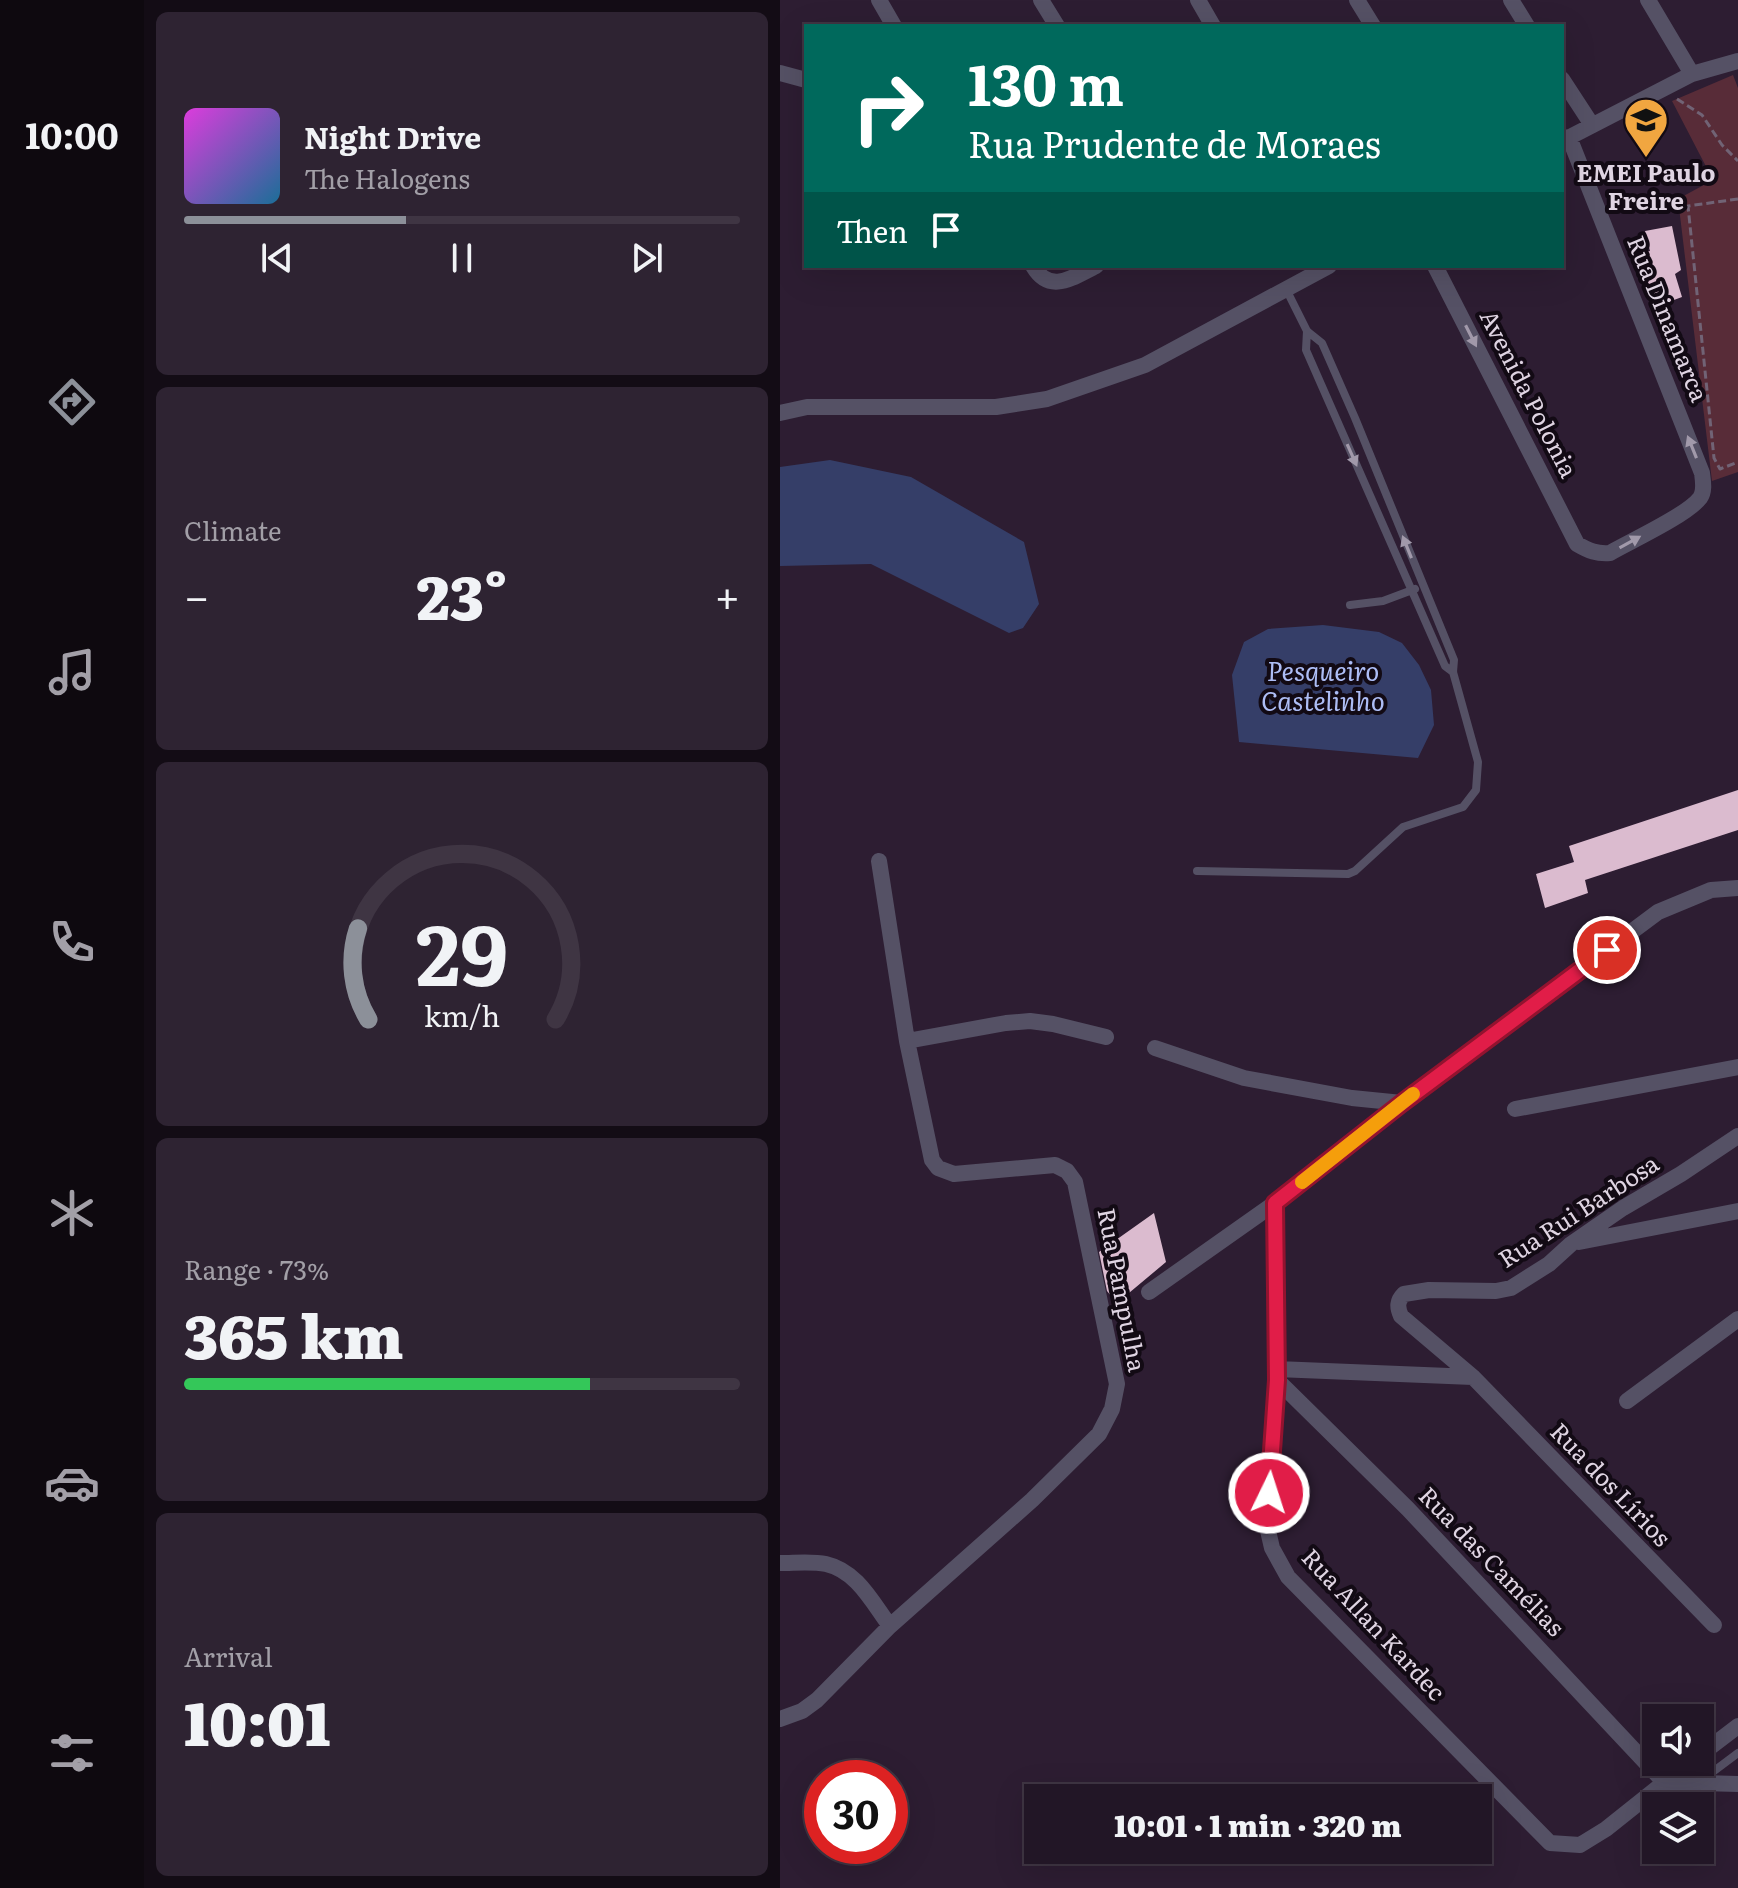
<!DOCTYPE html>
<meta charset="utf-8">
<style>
:root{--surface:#221626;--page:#2e2332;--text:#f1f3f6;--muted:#a29fa7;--line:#3f3543;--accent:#8c9099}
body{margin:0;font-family:Literata,serif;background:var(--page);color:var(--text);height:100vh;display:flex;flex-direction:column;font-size:30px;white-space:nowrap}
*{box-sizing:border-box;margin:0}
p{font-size:26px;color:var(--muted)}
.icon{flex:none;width:44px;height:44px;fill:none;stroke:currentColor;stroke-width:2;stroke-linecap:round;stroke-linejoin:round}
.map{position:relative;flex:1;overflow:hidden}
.drawer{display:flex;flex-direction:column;gap:12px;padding:12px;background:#130c15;width:636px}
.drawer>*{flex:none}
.top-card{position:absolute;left:24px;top:24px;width:760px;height:244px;border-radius:0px;box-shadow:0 8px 32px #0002,0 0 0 2px var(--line);background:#00695c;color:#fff;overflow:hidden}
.fabs{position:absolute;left:862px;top:1704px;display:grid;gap:16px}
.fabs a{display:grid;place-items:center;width:72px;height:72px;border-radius:0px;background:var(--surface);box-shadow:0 8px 32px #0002,0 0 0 2px var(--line);font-size:40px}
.speed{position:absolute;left:24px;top:1760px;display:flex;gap:16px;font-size:40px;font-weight:700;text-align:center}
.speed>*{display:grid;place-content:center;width:104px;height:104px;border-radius:50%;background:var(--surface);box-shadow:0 8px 32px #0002,0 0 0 2px var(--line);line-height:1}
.speed .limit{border:12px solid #d22;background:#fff;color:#111}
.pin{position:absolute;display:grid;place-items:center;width:68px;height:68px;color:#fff;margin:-34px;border:4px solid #fff;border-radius:50%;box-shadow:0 2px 8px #0007}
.me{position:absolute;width:88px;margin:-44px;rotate:4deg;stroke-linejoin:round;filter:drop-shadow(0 0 6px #0008)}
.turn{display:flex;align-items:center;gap:28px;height:168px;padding:0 32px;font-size:36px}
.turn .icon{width:104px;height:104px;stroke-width:2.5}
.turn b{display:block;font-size:56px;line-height:68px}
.then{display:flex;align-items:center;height:76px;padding:0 32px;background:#0003;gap:16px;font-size:30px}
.big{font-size:60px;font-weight:800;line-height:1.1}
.drawer .widget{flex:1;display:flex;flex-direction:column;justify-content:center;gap:12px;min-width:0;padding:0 28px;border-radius:12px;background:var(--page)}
.drawer .dial{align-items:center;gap:0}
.dial svg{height:208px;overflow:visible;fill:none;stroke:var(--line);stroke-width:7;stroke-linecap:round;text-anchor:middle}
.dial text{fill:var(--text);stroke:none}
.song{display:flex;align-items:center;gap:24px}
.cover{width:96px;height:96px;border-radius:12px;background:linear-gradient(135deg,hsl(300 70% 55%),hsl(200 70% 35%))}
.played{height:8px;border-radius:4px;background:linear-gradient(90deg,var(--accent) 40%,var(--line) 40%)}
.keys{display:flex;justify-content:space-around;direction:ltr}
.heat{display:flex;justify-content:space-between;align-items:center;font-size:44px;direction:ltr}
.charge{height:12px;border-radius:6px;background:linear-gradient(90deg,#34c759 73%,var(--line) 0)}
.trip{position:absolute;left:244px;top:1784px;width:468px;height:80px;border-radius:0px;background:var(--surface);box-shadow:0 8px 32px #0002,0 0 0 2px var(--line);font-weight:800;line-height:80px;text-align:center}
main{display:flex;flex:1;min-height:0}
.tab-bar{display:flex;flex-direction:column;width:144px;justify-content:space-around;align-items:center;background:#0e090f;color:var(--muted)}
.tab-bar .icon{width:56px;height:56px}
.tab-bar .on{color:var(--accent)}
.tab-bar b{font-size:36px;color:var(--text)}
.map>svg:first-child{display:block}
.green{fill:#582c38}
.water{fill:#353e68}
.building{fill:#dbbbcf}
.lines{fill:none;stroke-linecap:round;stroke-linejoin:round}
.path{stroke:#716375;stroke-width:3;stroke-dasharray:8 4;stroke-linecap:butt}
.lane{stroke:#555165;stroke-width:8}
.street{stroke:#555165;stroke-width:16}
.oneway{fill:#a199aa}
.route-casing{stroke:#92132f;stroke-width:20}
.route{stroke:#e11d48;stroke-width:14}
.slow{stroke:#f59e0b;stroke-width:14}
.labels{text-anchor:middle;stroke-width:8;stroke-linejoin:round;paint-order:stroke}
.poi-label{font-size:24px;font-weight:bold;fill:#dfd4e2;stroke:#120a14}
.street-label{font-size:24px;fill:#dfd4e2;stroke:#120a14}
.water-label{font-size:26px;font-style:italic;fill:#adbdf5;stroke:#120a14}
</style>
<main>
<nav class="tab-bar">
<b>10:00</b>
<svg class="icon on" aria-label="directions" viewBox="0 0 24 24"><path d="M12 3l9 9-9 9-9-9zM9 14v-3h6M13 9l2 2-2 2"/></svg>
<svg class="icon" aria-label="music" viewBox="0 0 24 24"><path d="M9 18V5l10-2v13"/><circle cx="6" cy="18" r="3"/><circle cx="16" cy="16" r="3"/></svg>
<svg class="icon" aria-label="phone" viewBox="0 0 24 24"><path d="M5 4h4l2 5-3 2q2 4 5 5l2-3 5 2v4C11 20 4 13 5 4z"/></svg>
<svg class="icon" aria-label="climate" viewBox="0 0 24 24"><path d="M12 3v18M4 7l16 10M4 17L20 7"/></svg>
<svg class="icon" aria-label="car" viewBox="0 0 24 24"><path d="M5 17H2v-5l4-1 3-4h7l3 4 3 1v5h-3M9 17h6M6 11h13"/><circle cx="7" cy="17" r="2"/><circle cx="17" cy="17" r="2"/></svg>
<svg class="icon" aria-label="filters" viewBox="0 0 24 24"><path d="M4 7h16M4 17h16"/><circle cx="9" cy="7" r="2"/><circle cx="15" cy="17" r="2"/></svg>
</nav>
<section class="drawer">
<div class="widget">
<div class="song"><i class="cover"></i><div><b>Night Drive</b><p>The Halogens</p></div></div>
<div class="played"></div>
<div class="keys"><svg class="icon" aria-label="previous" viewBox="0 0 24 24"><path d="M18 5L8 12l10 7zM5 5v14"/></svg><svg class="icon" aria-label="pause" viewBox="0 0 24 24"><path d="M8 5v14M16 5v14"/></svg><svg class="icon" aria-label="next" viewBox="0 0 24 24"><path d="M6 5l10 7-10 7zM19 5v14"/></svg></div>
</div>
<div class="widget"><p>Climate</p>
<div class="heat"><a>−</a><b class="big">23°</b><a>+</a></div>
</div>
<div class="widget dial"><svg viewBox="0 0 100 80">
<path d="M14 69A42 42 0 1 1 86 69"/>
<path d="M14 69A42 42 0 0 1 10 34" stroke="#8c9099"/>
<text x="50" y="56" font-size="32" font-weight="700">29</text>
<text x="50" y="72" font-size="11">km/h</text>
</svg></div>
<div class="widget"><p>Range · 73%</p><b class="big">365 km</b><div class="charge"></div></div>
<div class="widget"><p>Arrival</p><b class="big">10:01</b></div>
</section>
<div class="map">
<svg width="958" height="1888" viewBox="0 0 958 1888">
<rect width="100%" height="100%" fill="#2d1d32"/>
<path class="green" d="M 953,75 L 958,88 L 958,472 L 932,481 L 898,199 L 933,180 L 892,101 Z"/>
<path class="water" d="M 50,460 L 131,477 L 244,542 L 259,604 L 243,628 L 229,633 L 91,564 L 0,566 L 0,467 Z
M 543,625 L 599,632 L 622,643 L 639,665 L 651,690 L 654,725 L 638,758 L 459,742 L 452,675 L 464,642 L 488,629 Z"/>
<path class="building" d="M 892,226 L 901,270 L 895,274 L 902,297 L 875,307 L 859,253 L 870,251 L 865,231 Z
M 958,790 L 958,830 L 805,880 L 808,893 L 765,908 L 756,874 L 794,862 L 789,846 Z
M 374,1213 L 386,1262 L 337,1303 L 327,1291 L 319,1252 Z"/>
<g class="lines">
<path class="path" d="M 897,99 L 922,115 L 942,145 L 958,161
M 958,199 L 908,206 L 934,458 L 940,469 L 958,462"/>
<path class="lane" d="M 527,331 L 526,350 L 665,666 L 673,672
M 570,605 L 603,601 L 635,589
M 417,871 L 568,874 L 575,871 L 623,827 L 683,807 L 696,790 L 698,762 L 673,672 L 674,660 L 575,418 L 542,343 L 527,331 L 506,289
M 922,1780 L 958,1753"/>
<path class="street" d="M 99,0 L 114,26
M 261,0 L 277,26
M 418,0 L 433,26
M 577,0 L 593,26
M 731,0 L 747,26
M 868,0 L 912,74
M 0,73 L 26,80
M 782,79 L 812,125
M 782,141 L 912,74 L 958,61
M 253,266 C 270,295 293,277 316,266
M 655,266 L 797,544 C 809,551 817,554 830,553 C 851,541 907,515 920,498 C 925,491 923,481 922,473 L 789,137
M 0,413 L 27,407 L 216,407 L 267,399 L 365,365 L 549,266
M 127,1041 L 226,1023 L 250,1021 L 273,1024 L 326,1037
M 375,1048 L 464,1078 L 572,1098 L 622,1103
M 735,1109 L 958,1067
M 495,1203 L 497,1380 L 486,1522 L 492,1548 L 508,1577 L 770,1843 L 800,1845 L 826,1829 L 910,1762
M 799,1242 L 958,1211
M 369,1292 L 495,1203 L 622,1103 L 878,912 L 931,890 L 958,888
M 497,1369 L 693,1377
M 497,1380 L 628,1509 L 884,1782
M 847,1401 L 958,1319
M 0,1563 C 15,1563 32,1561 46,1564 C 77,1571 92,1602 110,1626
M 934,1625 L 693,1377 L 621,1316 C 617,1307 617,1301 624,1294 L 649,1290 L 716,1291 L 731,1288 L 769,1264 L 791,1244 L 843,1208 L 901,1174 L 958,1136
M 0,1719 L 22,1711 L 37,1700 L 110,1626 L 252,1500 L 319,1434 L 332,1409 L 337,1384 L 295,1182 L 287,1171 L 275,1165 L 174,1174 L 158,1168 L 152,1160 L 127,1041 L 99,861
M 920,1755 L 958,1726
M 884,1782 L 958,1784"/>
</g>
<defs><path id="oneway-solid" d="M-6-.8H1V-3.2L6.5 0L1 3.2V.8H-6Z" transform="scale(2)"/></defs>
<g class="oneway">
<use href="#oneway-solid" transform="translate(691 336) rotate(63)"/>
<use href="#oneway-solid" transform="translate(912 447) rotate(-112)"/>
<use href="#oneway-solid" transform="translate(572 455) rotate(66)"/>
<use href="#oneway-solid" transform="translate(850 542) rotate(-29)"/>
<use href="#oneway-solid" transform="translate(627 547) rotate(-112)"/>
</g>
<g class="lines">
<g class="route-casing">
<path id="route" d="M 489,1493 L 497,1380 L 495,1203 L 622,1103 L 827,950"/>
</g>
<use href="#route" class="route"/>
<path class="slow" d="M 522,1182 L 633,1094"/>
</g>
<defs>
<g id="school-pin" transform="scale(2.3)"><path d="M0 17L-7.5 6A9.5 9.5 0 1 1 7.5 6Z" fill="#f1a640" stroke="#120a14"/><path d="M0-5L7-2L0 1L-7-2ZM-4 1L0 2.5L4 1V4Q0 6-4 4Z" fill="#111"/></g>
</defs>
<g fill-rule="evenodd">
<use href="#school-pin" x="866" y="120"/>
</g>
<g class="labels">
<g class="poi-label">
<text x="866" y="182">EMEI Paulo<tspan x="866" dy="28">Freire</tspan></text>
</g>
<g class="street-label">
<text transform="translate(887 319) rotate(68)" y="8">Rua Dinamarca</text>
<text transform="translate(748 394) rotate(63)" y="8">Avenida Polonia</text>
<text transform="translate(799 1212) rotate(-33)" y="8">Rua Rui Barbosa</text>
<text transform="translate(341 1290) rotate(79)" y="8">Rua Pampulha</text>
<text transform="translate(830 1485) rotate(46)" y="8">Rua dos Lírios</text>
<text transform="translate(711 1562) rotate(46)" y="8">Rua das Camélias</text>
<text transform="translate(593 1625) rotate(47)" y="8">Rua Allan Kardec</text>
</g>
<g class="water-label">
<text x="543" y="681">Pesqueiro<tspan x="543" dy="30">Castelinho</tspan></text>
</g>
</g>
</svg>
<div class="fabs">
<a><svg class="icon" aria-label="sound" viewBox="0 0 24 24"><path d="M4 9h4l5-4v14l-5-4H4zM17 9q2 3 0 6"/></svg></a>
<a><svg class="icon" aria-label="layers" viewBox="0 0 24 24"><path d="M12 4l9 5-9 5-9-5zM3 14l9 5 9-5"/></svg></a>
</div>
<div class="speed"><div class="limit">30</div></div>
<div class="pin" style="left:827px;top:950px;background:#d93025"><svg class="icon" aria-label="arrive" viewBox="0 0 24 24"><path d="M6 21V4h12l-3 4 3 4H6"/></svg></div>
<svg class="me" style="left:489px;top:1493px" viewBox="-20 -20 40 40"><circle r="17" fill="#e11d48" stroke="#fff" stroke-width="3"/><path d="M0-11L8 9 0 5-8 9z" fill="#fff"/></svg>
<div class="trip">10:01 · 1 min · 320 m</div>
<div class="top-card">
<div class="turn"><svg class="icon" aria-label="right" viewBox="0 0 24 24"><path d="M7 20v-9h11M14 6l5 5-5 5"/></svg><div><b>130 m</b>Rua Prudente de Moraes</div></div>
<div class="then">Then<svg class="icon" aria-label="arrive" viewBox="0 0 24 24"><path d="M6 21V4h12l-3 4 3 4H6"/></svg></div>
</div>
</div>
</main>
